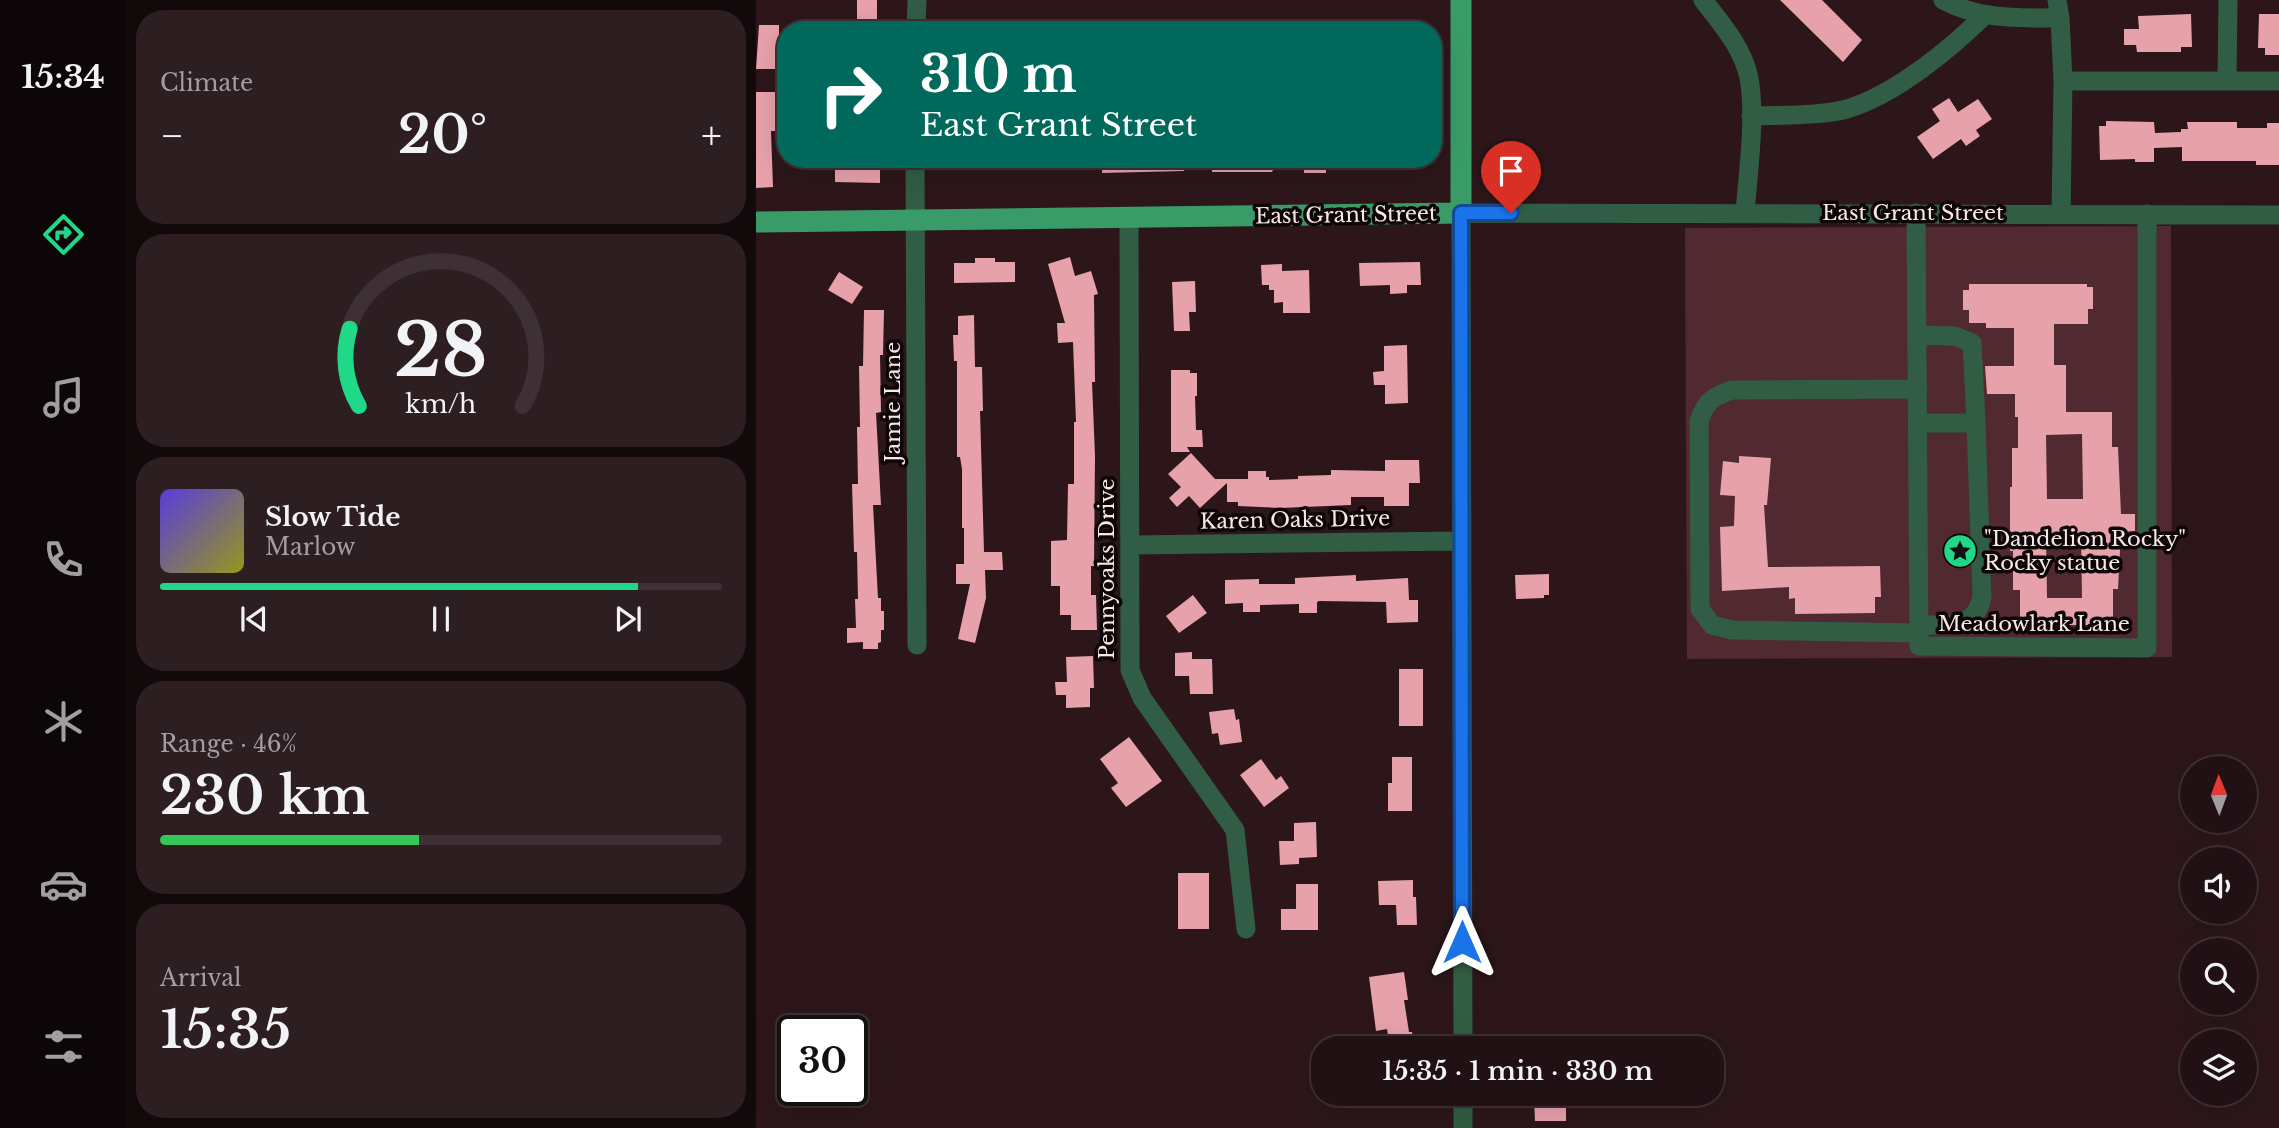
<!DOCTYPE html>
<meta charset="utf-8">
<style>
:root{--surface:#211014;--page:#2d1e22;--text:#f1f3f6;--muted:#a29da0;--line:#3e3034;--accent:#20d887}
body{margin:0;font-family:"Libre Baskerville",serif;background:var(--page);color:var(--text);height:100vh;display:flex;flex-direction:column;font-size:26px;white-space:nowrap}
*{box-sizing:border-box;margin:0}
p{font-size:23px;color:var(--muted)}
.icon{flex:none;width:38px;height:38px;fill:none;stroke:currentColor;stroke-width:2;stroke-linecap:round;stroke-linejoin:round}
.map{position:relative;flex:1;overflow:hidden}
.side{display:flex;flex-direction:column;gap:10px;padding:10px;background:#12090b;width:630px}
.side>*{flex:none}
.banner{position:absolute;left:21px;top:21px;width:665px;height:147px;border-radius:28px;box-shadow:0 7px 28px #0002,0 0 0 2px var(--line);background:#00695c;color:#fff;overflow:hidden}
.needle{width:46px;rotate:359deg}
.fabs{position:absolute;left:1424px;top:756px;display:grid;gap:14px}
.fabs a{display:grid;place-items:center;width:77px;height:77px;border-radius:50%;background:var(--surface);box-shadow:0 7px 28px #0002,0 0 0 2px var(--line);font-size:35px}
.speed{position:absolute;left:21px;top:1015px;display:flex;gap:14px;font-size:35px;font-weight:700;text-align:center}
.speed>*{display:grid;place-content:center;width:91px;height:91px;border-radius:50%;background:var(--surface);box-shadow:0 7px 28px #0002,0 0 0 2px var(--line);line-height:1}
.speed .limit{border:4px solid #111;border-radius:10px;background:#fff;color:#111}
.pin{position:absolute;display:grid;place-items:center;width:60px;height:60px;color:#fff;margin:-72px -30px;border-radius:50% 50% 50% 0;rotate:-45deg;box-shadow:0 0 7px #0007}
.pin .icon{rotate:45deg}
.me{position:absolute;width:77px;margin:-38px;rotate:0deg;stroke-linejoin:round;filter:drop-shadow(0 0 5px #0008)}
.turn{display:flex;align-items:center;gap:24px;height:147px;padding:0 28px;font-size:32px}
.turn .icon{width:91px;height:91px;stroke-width:2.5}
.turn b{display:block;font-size:49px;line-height:60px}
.big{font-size:52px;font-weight:600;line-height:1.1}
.side .card{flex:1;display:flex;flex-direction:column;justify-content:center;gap:10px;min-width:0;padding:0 24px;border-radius:28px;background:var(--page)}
.side .dial{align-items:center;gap:0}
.dial svg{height:182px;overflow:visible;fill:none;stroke:var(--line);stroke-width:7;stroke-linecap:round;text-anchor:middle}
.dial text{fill:var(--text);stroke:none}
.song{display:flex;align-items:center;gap:21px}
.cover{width:84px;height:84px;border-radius:10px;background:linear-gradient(135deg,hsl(250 70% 55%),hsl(60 70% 35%))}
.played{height:7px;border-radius:4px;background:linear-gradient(90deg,var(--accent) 85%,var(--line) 85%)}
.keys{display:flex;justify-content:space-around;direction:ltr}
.heat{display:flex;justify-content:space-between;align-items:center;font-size:38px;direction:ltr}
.charge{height:10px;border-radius:5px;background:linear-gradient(90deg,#34c759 46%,var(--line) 0)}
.trip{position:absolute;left:555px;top:1036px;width:413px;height:70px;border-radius:28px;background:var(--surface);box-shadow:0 7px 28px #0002,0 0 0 2px var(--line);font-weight:600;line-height:70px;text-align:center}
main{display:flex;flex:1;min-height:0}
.tab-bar{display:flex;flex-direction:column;width:126px;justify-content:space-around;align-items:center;background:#0d0608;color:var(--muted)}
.tab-bar .icon{width:49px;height:49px}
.tab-bar .on{color:var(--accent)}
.tab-bar b{font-size:32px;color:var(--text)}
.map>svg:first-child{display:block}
.green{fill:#512930}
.building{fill:#e7a1ab;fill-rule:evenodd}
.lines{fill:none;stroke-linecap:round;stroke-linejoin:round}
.minor{stroke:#315d44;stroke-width:19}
.major{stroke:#399c68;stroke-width:21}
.route-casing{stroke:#114b97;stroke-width:18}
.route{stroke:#1a73e8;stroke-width:12}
.labels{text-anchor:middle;stroke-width:7;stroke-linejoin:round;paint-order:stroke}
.street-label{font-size:21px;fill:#f7e7e8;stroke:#0e0506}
.poi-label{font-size:21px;fill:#f7e7e8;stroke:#0e0506;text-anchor:start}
</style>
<main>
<nav class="tab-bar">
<b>15:34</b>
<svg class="icon on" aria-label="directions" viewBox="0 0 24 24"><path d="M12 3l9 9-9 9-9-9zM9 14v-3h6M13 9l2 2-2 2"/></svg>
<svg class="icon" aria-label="music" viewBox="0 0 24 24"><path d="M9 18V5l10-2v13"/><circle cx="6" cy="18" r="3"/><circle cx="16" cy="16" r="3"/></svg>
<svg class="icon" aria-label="phone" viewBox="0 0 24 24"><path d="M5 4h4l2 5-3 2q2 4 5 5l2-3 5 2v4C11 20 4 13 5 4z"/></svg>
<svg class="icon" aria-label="climate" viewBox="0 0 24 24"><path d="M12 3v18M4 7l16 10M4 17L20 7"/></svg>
<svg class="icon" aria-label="car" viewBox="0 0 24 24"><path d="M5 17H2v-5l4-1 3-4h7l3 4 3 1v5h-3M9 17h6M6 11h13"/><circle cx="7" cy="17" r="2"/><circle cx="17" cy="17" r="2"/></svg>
<svg class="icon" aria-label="filters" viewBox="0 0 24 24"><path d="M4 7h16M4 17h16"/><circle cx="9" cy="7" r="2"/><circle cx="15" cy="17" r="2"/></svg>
</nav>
<section class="side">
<div class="card"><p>Climate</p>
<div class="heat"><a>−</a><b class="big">20°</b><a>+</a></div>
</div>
<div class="card dial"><svg viewBox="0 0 100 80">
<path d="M14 69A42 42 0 1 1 86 69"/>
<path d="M14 69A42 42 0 0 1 10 35" stroke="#20d887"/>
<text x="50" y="56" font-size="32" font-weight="700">28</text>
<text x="50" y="72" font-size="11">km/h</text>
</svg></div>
<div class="card">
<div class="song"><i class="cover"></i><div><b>Slow Tide</b><p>Marlow</p></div></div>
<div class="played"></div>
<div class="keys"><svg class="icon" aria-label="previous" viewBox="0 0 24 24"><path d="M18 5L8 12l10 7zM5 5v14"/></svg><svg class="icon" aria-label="pause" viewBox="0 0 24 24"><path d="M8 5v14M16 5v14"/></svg><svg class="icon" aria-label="next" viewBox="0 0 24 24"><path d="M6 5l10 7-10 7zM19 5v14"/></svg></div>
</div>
<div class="card"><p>Range · 46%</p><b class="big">230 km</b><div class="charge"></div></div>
<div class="card"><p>Arrival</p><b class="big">15:35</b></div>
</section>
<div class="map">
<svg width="1523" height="1128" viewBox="0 0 1523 1128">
<rect width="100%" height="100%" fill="#2c161a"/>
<path class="green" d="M 1415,226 L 1416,657 L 931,659 L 929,228 Z"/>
<path class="building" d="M 101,0 L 121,0 L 121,30 L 101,30 Z
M 1024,0 L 1066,0 L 1106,40 L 1087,62 Z
M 1435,14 L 1436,47 L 1425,47 L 1425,52 L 1381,52 L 1380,45 L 1368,45 L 1368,29 L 1383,29 L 1382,16 Z
M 1503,14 L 1523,14 L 1523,55 L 1509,55 L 1509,48 L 1502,48 Z
M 3,25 L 23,25 L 23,69 L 0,69 Z
M 0,92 L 30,92 L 30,131 L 15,131 L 17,187 L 0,188 Z
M 1193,98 L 1202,112 L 1222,99 L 1236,119 L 1220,130 L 1224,136 L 1210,146 L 1205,139 L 1177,159 L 1161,137 L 1184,121 L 1176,109 Z
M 1350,121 L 1398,122 L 1399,133 L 1425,132 L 1425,129 L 1432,129 L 1431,122 L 1481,122 L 1481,128 L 1511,128 L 1511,123 L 1523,123 L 1523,165 L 1500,165 L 1500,161 L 1426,161 L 1426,147 L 1398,148 L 1398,162 L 1379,162 L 1379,159 L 1344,160 L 1343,126 L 1350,126 Z
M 347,159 L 428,159 L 428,171 L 346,173 Z
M 456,159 L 517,159 L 517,170 L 516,172 L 456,172 Z
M 548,159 L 570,159 L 570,173 L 548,173 Z
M 79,160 L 124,160 L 124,183 L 79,182 Z
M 314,257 L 319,276 L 335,271 L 342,294 L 338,295 L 339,382 L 336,382 L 339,456 L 338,566 L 335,566 L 335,595 L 340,595 L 341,630 L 315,630 L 315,615 L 304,615 L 304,586 L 295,586 L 295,541 L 311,540 L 312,484 L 318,484 L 318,422 L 320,422 L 317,342 L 302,343 L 301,323 L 309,323 L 292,264 Z
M 219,258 L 239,258 L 239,262 L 259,262 L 259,282 L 198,283 L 198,263 L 219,263 Z
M 664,262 L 665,285 L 651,285 L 651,293 L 634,294 L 634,285 L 604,286 L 603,263 Z
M 526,264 L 526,271 L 553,270 L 554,313 L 527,313 L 527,302 L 518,303 L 518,290 L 513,290 L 513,285 L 506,285 L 505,265 Z
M 83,272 L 107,287 L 96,304 L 72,290 Z
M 439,281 L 440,312 L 433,312 L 434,331 L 418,331 L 416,282 Z
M 1213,284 L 1331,284 L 1331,287 L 1337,287 L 1337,309 L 1332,309 L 1332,324 L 1298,324 L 1298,365 L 1310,365 L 1310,412 L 1356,412 L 1356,447 L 1362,447 L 1365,514 L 1379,514 L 1379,531 L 1365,532 L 1362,589 L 1357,589 L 1357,625 L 1264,625 L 1264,590 L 1257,590 L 1257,551 L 1254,551 L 1254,487 L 1256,487 L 1256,448 L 1262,448 L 1262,417 L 1259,417 L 1259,394 L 1231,394 L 1229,366 L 1258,366 L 1258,328 L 1230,328 L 1230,323 L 1213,323 L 1213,310 L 1207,310 L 1207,290 L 1213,290 ZM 1326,434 L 1327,499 L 1291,499 L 1290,435 ZM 1325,533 L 1326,598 L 1291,598 L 1290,534 Z
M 108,310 L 128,310 L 127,355 L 124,355 L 125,412 L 120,413 L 125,505 L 117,505 L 122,598 L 125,598 L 125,611 L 128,611 L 128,630 L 125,630 L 125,642 L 122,643 L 122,649 L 107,649 L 107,642 L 91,643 L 91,628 L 100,628 L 99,599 L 102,599 L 101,552 L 98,552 L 96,484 L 102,484 L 101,427 L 104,427 L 103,366 L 107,366 Z
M 218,315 L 219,367 L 226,367 L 227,411 L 224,411 L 228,552 L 246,552 L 247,570 L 229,570 L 230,598 L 219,643 L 202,639 L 214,584 L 200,584 L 200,564 L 208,564 L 208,528 L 206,528 L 206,469 L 204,457 L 201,457 L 201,361 L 198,361 L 197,335 L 202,335 L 202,316 Z
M 651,345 L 652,403 L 629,404 L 629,385 L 618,385 L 617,372 L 628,371 L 628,346 Z
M 415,370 L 434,370 L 434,373 L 441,373 L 441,396 L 439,396 L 440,430 L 446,430 L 447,447 L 431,447 L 434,452 L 415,452 Z
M 435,453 L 459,479 L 492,479 L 492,471 L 510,471 L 510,477 L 513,477 L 513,480 L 542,479 L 542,476 L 575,475 L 575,470 L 629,471 L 629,460 L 663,460 L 664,483 L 653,483 L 653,506 L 628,506 L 628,497 L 595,497 L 595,505 L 524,508 L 482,506 L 482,502 L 471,502 L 471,483 L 444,508 L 433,496 L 421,507 L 413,498 L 425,487 L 412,474 Z
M 983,456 L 1015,458 L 1011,505 L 1008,505 L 1012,567 L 1124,566 L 1125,597 L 1119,597 L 1119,613 L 1039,614 L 1039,598 L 1033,599 L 1033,587 L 966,591 L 964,527 L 978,526 L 979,496 L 964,495 L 967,461 L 983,463 Z
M 793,574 L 793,595 L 788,595 L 788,598 L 760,599 L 759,575 Z
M 600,575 L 600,581 L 652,578 L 653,600 L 662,600 L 662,622 L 631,623 L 630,602 L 563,601 L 561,602 L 561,613 L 543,613 L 543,604 L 504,605 L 504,612 L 487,612 L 487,603 L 469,604 L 469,580 L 503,579 L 503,584 L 539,584 L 539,578 Z
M 437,595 L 451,613 L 423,633 L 410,616 Z
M 436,652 L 436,659 L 456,659 L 457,694 L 434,694 L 433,676 L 419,676 L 419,653 Z
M 337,656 L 338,688 L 334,688 L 334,707 L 310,708 L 310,695 L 300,695 L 299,682 L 311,682 L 310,657 Z
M 643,669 L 667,669 L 667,726 L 643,726 Z
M 478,709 L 480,720 L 483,719 L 486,742 L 464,745 L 462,733 L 456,734 L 453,712 Z
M 373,737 L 406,781 L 370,807 L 355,788 L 362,783 L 344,759 Z
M 636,757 L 656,757 L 656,811 L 632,811 L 632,783 L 636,783 Z
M 505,759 L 520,780 L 525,776 L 533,788 L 508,807 L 484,775 Z
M 560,822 L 561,857 L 543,858 L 543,864 L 524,865 L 523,841 L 538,841 L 538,823 Z
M 422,873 L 453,873 L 453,929 L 422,929 Z
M 657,880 L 657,897 L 660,897 L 661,925 L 641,925 L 640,905 L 623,905 L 622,881 Z
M 540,884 L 562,884 L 562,930 L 525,930 L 525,909 L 540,909 Z
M 648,972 L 652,1000 L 648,1000 L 653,1032 L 656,1032 L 658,1048 L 634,1048 L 631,1029 L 620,1031 L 613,977 Z
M 781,1094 L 810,1094 L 810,1121 L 779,1121 L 778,1099 L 781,1099 Z"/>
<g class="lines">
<path class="minor" d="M 947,0 C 965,23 987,48 993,78 C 1000,117 992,173 989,213
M 1187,0 C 1223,20 1264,18 1304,18
M 1301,0 L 1304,18 L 1307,81
M 160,30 L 161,0
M 1471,81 L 1472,0
M 995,116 C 1022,115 1066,116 1091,109 C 1140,94 1193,50 1229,15
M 159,159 L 161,645
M 1160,213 L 1163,646 L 1391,648 L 1391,214
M 1305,214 L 1307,81 L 1523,81
M 373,219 L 374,670 L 386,698 L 479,830 L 490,929
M 1161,335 L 1199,336 L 1216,343 L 1220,423
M 1162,389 L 976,390 C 956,397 950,401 943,421 L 944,609 L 956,625 L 976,630 L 1163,633
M 1162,423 L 1220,423 L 1226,597 C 1219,631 1191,624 1163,625
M 374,545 L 705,541
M 707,1048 L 705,213 L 1523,215
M 707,1094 L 707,1128"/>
<path class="major" d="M 0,222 L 705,213 L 705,0"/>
</g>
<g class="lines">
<g class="route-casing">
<path id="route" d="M 706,942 L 705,213 L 755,213"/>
</g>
<use href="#route" class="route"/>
</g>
<defs>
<g id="sight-disc" transform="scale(1.75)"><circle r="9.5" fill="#20d887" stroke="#0e0506"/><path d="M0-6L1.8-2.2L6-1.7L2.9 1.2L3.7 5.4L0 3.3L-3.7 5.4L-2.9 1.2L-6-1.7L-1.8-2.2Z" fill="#111"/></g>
</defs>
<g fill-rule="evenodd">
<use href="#sight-disc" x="1204" y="551"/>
</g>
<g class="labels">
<g class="street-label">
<text x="1157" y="220">East Grant Street</text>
<text transform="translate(590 215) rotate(-1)" y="7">East Grant Street</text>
<text transform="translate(137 402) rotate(-90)" y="7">Jamie Lane</text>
<text transform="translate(539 520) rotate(-1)" y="7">Karen Oaks Drive</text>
<text transform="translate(351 569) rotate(-90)" y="7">Pennyoaks Drive</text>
<text x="1278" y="631">Meadowlark Lane</text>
</g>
<g class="poi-label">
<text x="1228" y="546">"Dandelion Rocky"<tspan x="1228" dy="24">Rocky statue</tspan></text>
</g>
</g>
</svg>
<div class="fabs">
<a><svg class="needle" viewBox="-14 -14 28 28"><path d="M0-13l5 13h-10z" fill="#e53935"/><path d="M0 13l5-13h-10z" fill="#a29da0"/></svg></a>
<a><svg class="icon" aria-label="sound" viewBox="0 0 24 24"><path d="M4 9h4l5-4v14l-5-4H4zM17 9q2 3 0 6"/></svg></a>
<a><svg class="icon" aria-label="search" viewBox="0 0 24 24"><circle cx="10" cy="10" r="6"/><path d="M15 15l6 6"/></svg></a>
<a><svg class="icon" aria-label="layers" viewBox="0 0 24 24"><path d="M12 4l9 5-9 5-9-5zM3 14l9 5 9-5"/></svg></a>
</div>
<div class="speed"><div class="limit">30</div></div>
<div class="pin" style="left:755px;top:213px;background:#d93025"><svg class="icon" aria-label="arrive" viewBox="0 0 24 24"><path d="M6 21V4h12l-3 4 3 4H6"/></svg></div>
<svg class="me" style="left:706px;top:942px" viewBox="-20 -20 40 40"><path d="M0-17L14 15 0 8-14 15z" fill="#1a73e8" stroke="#fff" stroke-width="4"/></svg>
<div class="trip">15:35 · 1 min · 330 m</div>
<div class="banner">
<div class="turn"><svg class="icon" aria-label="right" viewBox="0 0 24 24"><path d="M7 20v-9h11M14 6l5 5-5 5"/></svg><div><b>310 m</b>East Grant Street</div></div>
</div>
</div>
</main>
